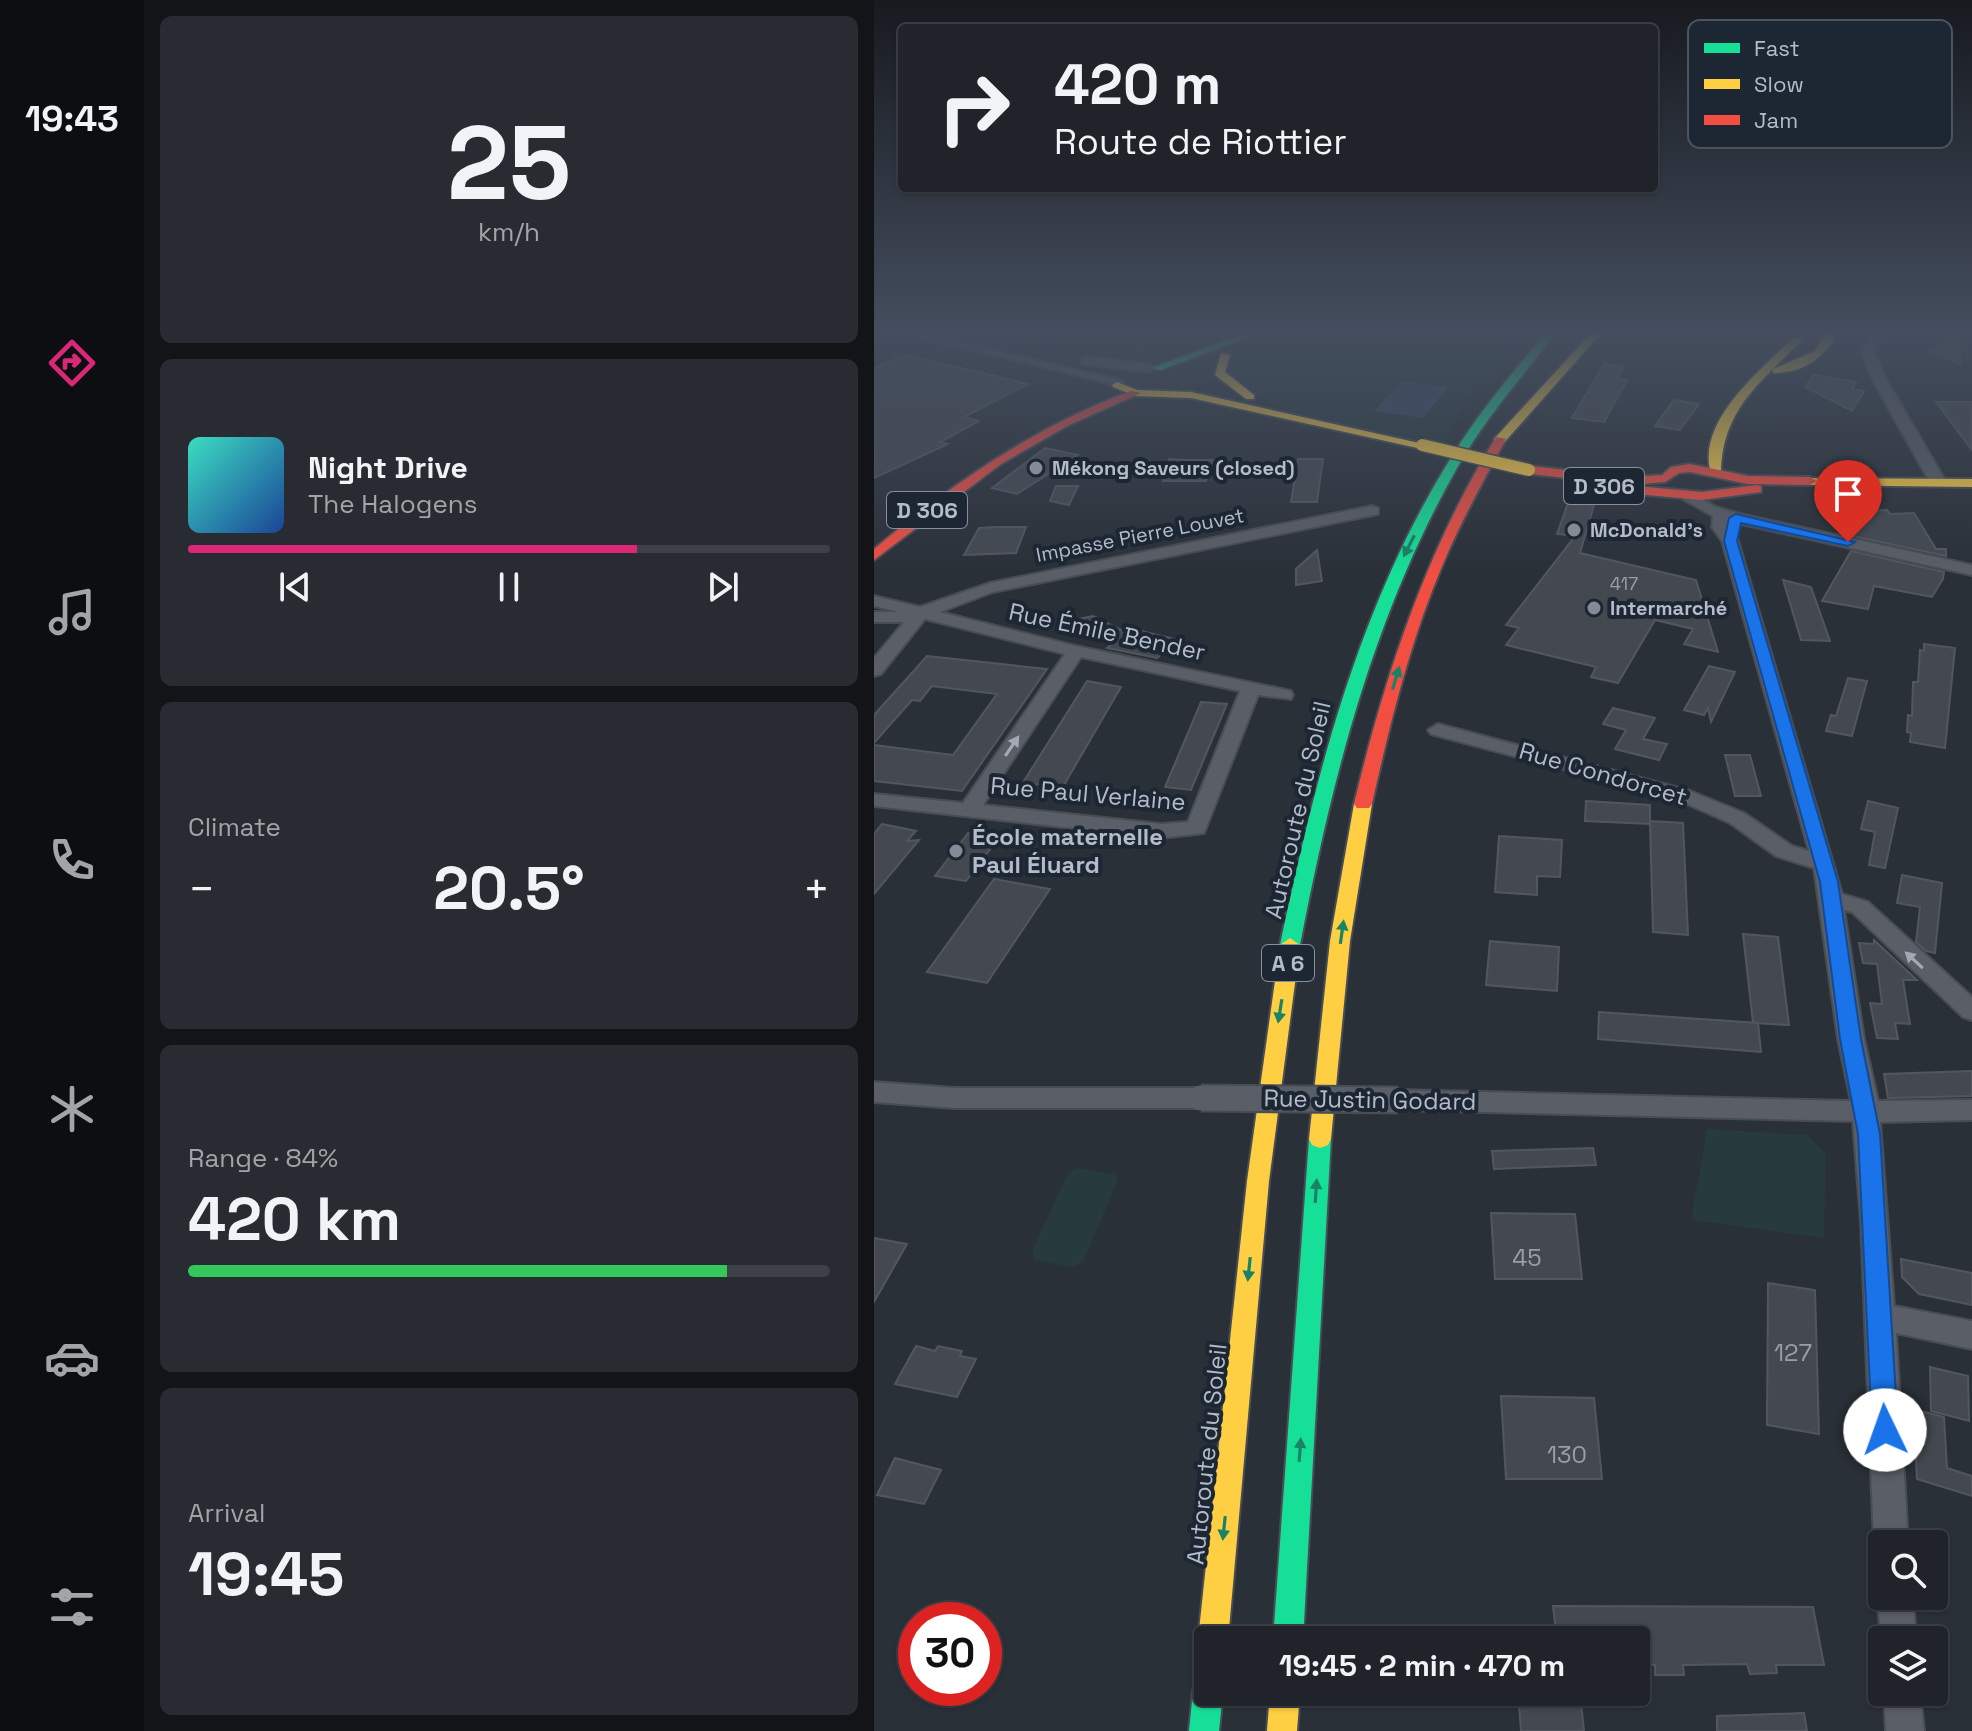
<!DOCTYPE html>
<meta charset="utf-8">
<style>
:root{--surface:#20242a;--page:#282c32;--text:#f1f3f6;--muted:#a2a4a8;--line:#3d4147;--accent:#db2777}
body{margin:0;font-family:"Space Grotesk",sans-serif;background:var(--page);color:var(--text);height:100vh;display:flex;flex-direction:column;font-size:30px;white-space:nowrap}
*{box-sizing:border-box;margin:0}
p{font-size:26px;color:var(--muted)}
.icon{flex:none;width:44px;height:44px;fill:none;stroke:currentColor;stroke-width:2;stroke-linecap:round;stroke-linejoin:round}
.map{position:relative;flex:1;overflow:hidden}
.details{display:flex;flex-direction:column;gap:16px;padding:16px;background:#121417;width:730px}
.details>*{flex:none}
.guide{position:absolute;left:24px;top:24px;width:760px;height:168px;border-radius:8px;box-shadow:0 2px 6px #0004,0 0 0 2px var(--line);background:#20242a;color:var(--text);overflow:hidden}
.fabs{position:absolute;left:994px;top:1530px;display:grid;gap:16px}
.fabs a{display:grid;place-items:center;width:80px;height:80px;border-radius:8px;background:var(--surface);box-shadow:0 2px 6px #0004,0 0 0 2px var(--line);font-size:40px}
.speed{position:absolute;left:24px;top:1602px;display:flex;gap:16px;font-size:40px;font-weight:700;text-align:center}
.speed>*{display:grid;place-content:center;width:104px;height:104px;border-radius:50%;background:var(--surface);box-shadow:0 2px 6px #0004,0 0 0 2px var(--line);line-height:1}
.speed .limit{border:12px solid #d22;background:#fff;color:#111}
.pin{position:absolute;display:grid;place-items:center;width:68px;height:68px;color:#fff;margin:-82px -34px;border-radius:50% 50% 50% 0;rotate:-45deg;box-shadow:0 0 8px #0007}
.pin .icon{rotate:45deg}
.me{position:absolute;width:88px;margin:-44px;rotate:357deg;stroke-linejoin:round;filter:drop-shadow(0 0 6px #0008)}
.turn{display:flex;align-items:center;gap:28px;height:168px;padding:0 24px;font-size:36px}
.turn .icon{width:104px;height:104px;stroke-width:2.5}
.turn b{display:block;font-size:56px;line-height:68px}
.big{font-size:60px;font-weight:700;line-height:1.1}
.details .card{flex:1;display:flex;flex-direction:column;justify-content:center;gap:12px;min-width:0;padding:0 28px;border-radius:12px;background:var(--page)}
.details .dial{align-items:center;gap:0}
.dial b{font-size:104px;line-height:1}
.song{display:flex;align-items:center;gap:24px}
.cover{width:96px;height:96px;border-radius:12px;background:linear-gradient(135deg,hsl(170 70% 55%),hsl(220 70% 35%))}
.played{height:8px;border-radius:4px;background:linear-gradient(90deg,var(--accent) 70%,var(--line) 70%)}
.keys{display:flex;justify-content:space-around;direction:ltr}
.heat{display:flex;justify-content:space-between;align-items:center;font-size:44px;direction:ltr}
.charge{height:12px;border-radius:6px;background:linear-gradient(90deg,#34c759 84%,var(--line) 0)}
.trip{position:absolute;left:320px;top:1626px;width:456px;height:80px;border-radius:8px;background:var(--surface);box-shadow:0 2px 6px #0004,0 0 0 2px var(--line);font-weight:700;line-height:80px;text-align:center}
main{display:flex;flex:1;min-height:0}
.tabs{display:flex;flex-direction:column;width:144px;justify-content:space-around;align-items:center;background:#0d0e11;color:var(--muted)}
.tabs .icon{width:56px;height:56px}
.tabs .current{color:var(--accent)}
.tabs b{font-size:36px;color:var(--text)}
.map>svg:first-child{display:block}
.green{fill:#273a3e}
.water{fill:#384963}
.building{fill:#444950;stroke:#52575f;stroke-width:2}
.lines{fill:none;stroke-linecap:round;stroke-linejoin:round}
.highway-tunnel{stroke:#3f454e;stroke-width:26;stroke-dasharray:26 13;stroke-linecap:butt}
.street-casing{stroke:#484c53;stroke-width:4}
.fast-casing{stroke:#484c55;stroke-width:4}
.slow-casing{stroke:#484c55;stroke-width:4}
.jam-casing{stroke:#484c55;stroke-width:4}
.street{fill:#5a5e66;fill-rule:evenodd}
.fast{fill:#16e098;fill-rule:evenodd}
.slow{fill:#ffcf43;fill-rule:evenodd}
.jam{fill:#f24e42;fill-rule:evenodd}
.street-bridge-casing{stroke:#484c53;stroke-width:29;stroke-linecap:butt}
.slow-bridge-casing{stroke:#484c55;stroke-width:15;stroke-linecap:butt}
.street-bridge{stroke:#5a5e66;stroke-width:25}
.slow-bridge{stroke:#ffcf43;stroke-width:12}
.oneway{fill:#1a8366}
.oneway2{fill:#a2a9b5}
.route{fill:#1a73e8;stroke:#114b97;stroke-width:2}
.poi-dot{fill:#848b96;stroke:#1d2633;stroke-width:3}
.labels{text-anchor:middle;stroke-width:8;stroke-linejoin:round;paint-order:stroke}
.far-number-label{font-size:18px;fill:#989fab}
.far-poi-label{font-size:20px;font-weight:bold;fill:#b4bcc9;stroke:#1d2633;text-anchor:start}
.far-street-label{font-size:20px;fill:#b4bcc9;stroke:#1d2633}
.shield{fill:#1d2633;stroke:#878f9c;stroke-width:2}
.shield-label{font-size:22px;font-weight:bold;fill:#b4bcc9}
.street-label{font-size:24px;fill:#b4bcc9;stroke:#1d2633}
.poi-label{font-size:24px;font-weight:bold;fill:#b4bcc9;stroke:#1d2633;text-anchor:start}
.near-number-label{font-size:24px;fill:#989fab}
.key{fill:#1d2633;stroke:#4a5360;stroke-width:2}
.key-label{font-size:22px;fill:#b4bcc9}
</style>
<main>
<nav class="tabs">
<b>19:43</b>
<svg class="icon current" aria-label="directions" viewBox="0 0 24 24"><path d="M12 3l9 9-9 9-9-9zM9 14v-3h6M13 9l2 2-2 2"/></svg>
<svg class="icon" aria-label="music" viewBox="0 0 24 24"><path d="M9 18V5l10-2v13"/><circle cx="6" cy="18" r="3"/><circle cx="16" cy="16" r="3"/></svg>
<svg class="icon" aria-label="phone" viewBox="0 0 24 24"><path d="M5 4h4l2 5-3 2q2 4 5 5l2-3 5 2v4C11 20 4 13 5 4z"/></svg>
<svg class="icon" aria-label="climate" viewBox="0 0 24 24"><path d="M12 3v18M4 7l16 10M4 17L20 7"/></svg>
<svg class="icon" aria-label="car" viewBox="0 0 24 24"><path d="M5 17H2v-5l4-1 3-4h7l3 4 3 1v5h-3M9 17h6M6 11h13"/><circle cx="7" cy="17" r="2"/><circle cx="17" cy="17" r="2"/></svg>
<svg class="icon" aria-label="filters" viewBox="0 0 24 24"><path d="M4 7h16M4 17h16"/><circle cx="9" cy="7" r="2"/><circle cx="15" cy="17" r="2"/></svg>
</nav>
<section class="details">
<div class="card dial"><b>25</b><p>km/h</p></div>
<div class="card">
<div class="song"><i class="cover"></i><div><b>Night Drive</b><p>The Halogens</p></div></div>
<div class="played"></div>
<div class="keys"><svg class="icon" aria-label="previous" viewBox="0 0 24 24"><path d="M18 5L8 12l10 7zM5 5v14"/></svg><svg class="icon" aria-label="pause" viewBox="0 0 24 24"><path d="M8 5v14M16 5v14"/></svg><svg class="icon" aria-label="next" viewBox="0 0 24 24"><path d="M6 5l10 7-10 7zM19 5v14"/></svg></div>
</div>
<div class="card"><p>Climate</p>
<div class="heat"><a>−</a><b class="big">20.5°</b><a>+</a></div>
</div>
<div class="card"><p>Range · 84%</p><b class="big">420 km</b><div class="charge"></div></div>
<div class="card"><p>Arrival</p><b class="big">19:45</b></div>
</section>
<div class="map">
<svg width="1098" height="1731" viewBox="0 0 1098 1731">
<rect width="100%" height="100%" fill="#2a3038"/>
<path class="green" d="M 339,331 L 295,350 L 253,352 L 164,341 L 113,340 L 74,332 Z
M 445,331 L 651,331 L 595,397 L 570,446 C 500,430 413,423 354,378 L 360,357 L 384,344 L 413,344 Z
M 833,1129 L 932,1135 L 952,1153 L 950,1238 L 817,1220 Z
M 203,1168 L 242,1175 L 244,1180 L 209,1262 L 197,1267 L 161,1260 L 158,1251 L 194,1173 Z"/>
<path class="water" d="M 529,381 L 575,387 L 548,418 L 500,411 Z"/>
<path class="building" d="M 1085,338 L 1086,364 L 1056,351 Z
M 29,355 L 88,368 L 154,384 L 90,417 L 105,421 L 66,442 L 74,444 L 0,478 L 0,368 Z
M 730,364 L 750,366 L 743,379 L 753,380 L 730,422 L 698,418 Z
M 940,375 L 982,382 L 978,389 L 990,391 L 978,411 L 931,387 Z
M 800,400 L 825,404 L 806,430 L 781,426 Z
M 1062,402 L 1098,402 L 1098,450 Z
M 171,448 L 204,455 L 143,494 L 118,488 Z
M 295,459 L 311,460 L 339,460 L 332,481 L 289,481 Z
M 424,459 L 449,459 L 443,502 L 417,502 Z
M 182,486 L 204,486 L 195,505 L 176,501 Z
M 694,503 L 720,505 L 706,553 L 822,580 L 844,652 L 810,644 L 819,629 L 781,620 L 744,683 L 717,677 L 722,667 L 632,645 L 645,628 L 632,625 L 701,536 L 683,534 Z
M 1013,510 L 1016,514 L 1040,513 L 1062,549 L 1072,549 L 1072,556 L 974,535 L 959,512 Z
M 123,527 L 152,527 L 142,553 L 90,555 L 105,528 Z
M 443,550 L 448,581 L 422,585 L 422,569 Z
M 977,551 L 1070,572 L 1069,579 L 1058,597 L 1000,586 L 994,609 L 948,601 Z
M 909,580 L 937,587 L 956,641 L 927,640 Z
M 219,616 L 253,633 L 259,629 L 305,640 L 283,658 L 233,648 L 238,644 L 195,621 Z
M 1050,644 L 1081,648 L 1071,748 L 1036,742 L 1037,733 L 1033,732 L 1034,715 L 1038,716 L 1039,682 L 1044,682 L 1046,650 L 1050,651 Z
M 53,656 L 173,669 L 88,791 L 0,781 L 0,745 L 79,755 L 123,694 L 58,686 L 46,701 L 38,700 L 0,743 L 0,715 Z
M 835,666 L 861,672 L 837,722 L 834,708 L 830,715 L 810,710 Z
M 974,678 L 993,681 L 978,736 L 952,731 L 957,715 L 962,716 Z
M 213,681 L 247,687 L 190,785 L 148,784 Z
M 327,702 L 353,704 L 317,790 L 291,787 Z
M 739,708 L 781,718 L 769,739 L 793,744 L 785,760 L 741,749 L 752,730 L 729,724 Z
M 851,755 L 876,755 L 887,796 L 861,796 Z
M 712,801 L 776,805 L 776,824 L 711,821 Z
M 994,801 L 1024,808 L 1011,868 L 995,865 L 1001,832 L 987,829 Z
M 776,821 L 809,823 L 814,935 L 779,932 Z
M 8,824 L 42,831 L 33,841 L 45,840 L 0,894 L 0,834 Z
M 94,833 L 124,839 L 92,881 L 61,876 Z
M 625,836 L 688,840 L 686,877 L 663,876 L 663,895 L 621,892 Z
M 1028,875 L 1068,883 L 1061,953 L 1052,951 L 1042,942 L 1046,907 L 1023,903 Z
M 120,879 L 176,889 L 113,983 L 53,972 Z
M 869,934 L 904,937 L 915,1025 L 879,1023 Z
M 1000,940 L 1043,980 L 1029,980 L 1036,1024 L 1021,1023 L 1024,1039 L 1003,1038 L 996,1003 L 1008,1004 L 1003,964 L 989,963 L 985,943 L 1000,944 Z
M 616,941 L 685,947 L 683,991 L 612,985 Z
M 725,1012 L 884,1023 L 887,1052 L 724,1039 Z
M 1098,1071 L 1098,1096 L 1014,1098 L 1010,1074 Z
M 719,1148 L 722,1165 L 620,1169 L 618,1151 Z
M 617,1213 L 701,1214 L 708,1279 L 621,1279 Z
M 0,1238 L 33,1244 L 0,1302 Z
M 1027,1259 L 1098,1273 L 1098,1305 L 1045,1294 L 1028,1277 Z
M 894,1283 L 941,1290 L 945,1434 L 893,1425 Z
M 42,1346 L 61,1351 L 64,1346 L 88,1351 L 86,1356 L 102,1359 L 83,1397 L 21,1384 Z
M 1056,1367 L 1094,1376 L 1095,1421 L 1057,1411 Z
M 627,1396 L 720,1398 L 728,1479 L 632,1479 Z
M 1039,1409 L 1070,1417 L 1073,1468 L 1098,1476 L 1098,1496 L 1043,1479 Z
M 21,1458 L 67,1470 L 50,1504 L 3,1495 Z
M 679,1606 L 939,1607 L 950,1665 L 902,1665 L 903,1673 L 876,1674 L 873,1664 L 809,1665 L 810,1675 L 781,1675 L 781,1665 L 762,1665 L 762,1640 L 683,1640 Z
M 644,1692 L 698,1692 L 699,1704 L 707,1702 L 710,1731 L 647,1731 Z
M 930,1713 L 933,1731 L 843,1731 L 843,1716 Z"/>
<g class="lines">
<path class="highway-tunnel" d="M 896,334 L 899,331"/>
<g class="street-casing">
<path id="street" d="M 21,331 L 41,331 L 249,381 L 242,385 Z
M 1001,331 L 1013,331 L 1000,352 L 1012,379 L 1072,482 L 1069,485 L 1056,482 L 998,379 L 988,352 Z
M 213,357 L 275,364 L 282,368 L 275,372 L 208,364 L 208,358 Z
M 812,490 L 842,507 L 866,514 L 1098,565 L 1098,575 L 854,521 L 854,527 L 864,541 L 968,894 L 994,902 L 1098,997 L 1098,1020 L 1089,1017 L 978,912 L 970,910 L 990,1039 L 1004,1101 L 1098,1100 L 1098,1120 L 1006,1122 L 1020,1306 L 1098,1321 L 1098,1349 L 1022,1333 L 1034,1544 L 1008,1544 L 1008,1557 L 1000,1544 L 987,1222 L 979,1121 L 524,1110 L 515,1107 L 511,1100 L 515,1093 L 524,1090 L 977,1101 L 964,1039 L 940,868 L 902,856 L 856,823 L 802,799 L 557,734 L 554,730 L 564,724 L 816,791 L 870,813 L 918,846 L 935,851 L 848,541 L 838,527 L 839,516 L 807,498 L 807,492 Z
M 498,506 L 504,508 L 504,514 L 119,592 L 66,612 L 202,646 L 417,691 L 419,695 L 417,699 L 384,695 L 330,833 L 287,838 L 0,806 L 0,794 L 89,803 L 191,654 L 51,619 L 7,674 L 0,676 L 0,658 L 30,622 L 0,622 L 0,612 L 24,612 L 0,606 L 0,596 L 46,607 L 116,583 ZM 207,657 L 366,691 L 314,822 L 287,824 L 109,805 Z
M 0,1082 L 81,1088 L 327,1088 L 336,1091 L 340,1098 L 336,1105 L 327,1108 L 81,1108 L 0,1102 Z
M 1008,1585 L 1008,1596 L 1039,1596 L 1042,1640 L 1008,1640 L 1008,1645 L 1003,1596 Z
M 1010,1692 L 1046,1692 L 1050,1731 L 1012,1731 Z"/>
</g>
<g class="fast-casing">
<path id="fast" d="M 377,331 L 391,331 L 287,370 L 278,368 Z
M 674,331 L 684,331 C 649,376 611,418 583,468 C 499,616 458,779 426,945 L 423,950 L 409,950 L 406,945 C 441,779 483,612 572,466 C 601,417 637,374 674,331 Z
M 446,1130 L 454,1133 L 457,1139 L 429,1640 L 399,1640 L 435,1139 L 438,1133 Z
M 334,1676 L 334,1692 L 349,1692 L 345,1731 L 315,1731 L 319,1691 L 323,1680 Z"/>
</g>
<g class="slow-casing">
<path id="slow" d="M 719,331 L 729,331 L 628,445 L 620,445 L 620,439 Z
M 952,331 L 962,331 C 955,357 926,374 899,373 L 899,369 C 868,399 848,427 847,471 L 837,474 C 821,421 888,369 920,337 L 929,339 L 899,369 L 941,351 Z
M 347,353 L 356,355 L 351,372 L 380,395 L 380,399 L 372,399 L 341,375 Z
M 243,382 L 263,390 L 317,392 L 554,445 L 548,449 L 317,398 L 261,396 L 239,387 L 238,385 Z
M 932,478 L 1098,479 L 1098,487 L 936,485 L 932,484 Z
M 489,799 L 498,804 L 476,941 L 457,1139 L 454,1145 L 446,1148 L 438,1145 L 435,1139 L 456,941 L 480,804 Z
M 416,938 L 426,945 L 395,1181 L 354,1640 L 334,1640 L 334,1653 L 329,1650 L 324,1640 L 373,1181 L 406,945 Z
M 396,1692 L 426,1692 L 423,1731 L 393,1731 Z"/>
</g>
<g class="jam-casing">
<path id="jam" d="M 257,391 L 267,393 L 193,426 L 127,464 L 0,560 L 0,549 C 79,483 160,427 257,391 Z
M 622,437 L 632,439 C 610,480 587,521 569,564 C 536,641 516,723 498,804 L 495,808 L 483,808 L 480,804 C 511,675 552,551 622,437 Z
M 816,464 L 874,476 L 936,477 L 942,481 L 936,485 L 874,484 L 816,472 L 805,473 L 791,482 L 754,485 L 657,474 L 651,470 L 657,466 L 754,477 L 788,475 L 797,467 Z
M 883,485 L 887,486 L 887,492 L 828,500 L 762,494 L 756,490 L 762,486 L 828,492 Z"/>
</g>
<use href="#street" class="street"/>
<use href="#fast" class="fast"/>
<use href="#slow" class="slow"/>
<use href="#jam" class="jam"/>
<g class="street-bridge-casing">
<path id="street-bridge" d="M 327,1098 L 524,1100"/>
</g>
<g class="slow-bridge-casing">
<path id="slow-bridge" d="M 548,445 L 655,470"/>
</g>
<use href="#street-bridge" class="street-bridge"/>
<use href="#slow-bridge" class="slow-bridge"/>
</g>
<defs><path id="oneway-solid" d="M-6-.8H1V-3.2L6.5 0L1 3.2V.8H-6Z" transform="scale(2)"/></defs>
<g class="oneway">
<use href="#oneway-solid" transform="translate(535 546) rotate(117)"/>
<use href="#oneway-solid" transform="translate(522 678) rotate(-73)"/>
<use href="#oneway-solid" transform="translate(468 932) rotate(-82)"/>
<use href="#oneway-solid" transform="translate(406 1011) rotate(99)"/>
<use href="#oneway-solid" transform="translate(442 1191) rotate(-86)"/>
<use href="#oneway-solid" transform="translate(375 1269) rotate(96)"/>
<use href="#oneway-solid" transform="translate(426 1450) rotate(-86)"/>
<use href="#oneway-solid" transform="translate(350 1528) rotate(96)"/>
</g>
<g class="oneway2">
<use href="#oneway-solid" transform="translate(138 746) rotate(-56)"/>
<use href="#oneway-solid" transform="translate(1040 960) rotate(-137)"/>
</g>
<linearGradient id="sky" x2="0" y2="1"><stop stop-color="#171a1f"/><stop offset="0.58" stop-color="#444e5e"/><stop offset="1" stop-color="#444e5e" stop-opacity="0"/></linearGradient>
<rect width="1098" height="573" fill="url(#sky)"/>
<path class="route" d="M 862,514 L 981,542 L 974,546 L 867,523 L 863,541 L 964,882 L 987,1039 L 1006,1134 L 1024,1430 L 1021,1439 L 1011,1442 L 1002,1439 L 998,1430 L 984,1134 L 966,1039 L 946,882 L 850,541 L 855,518 Z"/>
<g class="poi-dot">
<circle cx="162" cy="468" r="8"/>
<circle cx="700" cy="530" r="8"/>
<circle cx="720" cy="608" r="8"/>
<circle cx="82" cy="851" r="8"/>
</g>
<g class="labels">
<g class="far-number-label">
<text x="750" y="590">417</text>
</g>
<g class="far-poi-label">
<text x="178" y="475">Mékong Saveurs (closed)</text>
<text x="716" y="537">McDonald's</text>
<text x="736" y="615">Intermarché</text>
</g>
<g class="far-street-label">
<text transform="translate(266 535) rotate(-11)" y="7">Impasse Pierre Louvet</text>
</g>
<g class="shield">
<rect x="690" y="468" width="80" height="36" rx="6"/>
<rect x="13" y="492" width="80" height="36" rx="6"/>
<rect x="388" y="945" width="52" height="36" rx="6"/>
</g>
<g class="shield-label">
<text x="730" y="494">D 306</text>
<text x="53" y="518">D 306</text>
<text x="414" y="971">A 6</text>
</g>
<g class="street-label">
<text transform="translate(233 632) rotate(12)" y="8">Rue Émile Bender</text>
<text transform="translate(729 774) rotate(16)" y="8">Rue Condorcet</text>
<text transform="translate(214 794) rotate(5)" y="8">Rue Paul Verlaine</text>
<text transform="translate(424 810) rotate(-77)" y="8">Autoroute du Soleil</text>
<text transform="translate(496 1100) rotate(1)" y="8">Rue Justin Godard</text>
<text transform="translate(333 1454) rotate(-84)" y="8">Autoroute du Soleil</text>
</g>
<g class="poi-label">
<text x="98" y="845">École maternelle<tspan x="98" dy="28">Paul Éluard</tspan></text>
</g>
<g class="near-number-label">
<text x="653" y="1266">45</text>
<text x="919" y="1361">127</text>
<text x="693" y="1463">130</text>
</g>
</g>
<rect x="814" y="20" width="264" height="128" rx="12" class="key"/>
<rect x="830" y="43" width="36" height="10" fill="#16e098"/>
<rect x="830" y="79" width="36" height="10" fill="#ffcf43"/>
<rect x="830" y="115" width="36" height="10" fill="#f24e42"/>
<g class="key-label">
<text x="880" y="56">Fast</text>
<text x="880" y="92">Slow</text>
<text x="880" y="128">Jam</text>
</g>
</svg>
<div class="fabs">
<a><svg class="icon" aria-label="search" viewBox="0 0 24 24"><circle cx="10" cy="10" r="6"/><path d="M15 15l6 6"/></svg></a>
<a><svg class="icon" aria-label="layers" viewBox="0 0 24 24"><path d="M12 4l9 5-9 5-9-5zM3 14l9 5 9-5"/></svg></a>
</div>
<div class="speed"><div class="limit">30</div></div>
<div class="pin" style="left:974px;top:542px;background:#d93025"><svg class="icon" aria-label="arrive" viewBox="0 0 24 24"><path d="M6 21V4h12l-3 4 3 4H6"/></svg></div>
<svg class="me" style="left:1011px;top:1430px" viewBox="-20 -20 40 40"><circle r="19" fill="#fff"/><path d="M0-13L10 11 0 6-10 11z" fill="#1a73e8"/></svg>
<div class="trip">19:45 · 2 min · 470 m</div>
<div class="guide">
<div class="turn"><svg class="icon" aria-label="right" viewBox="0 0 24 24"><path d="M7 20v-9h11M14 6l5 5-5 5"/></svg><div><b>420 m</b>Route de Riottier</div></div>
</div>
</div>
</main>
